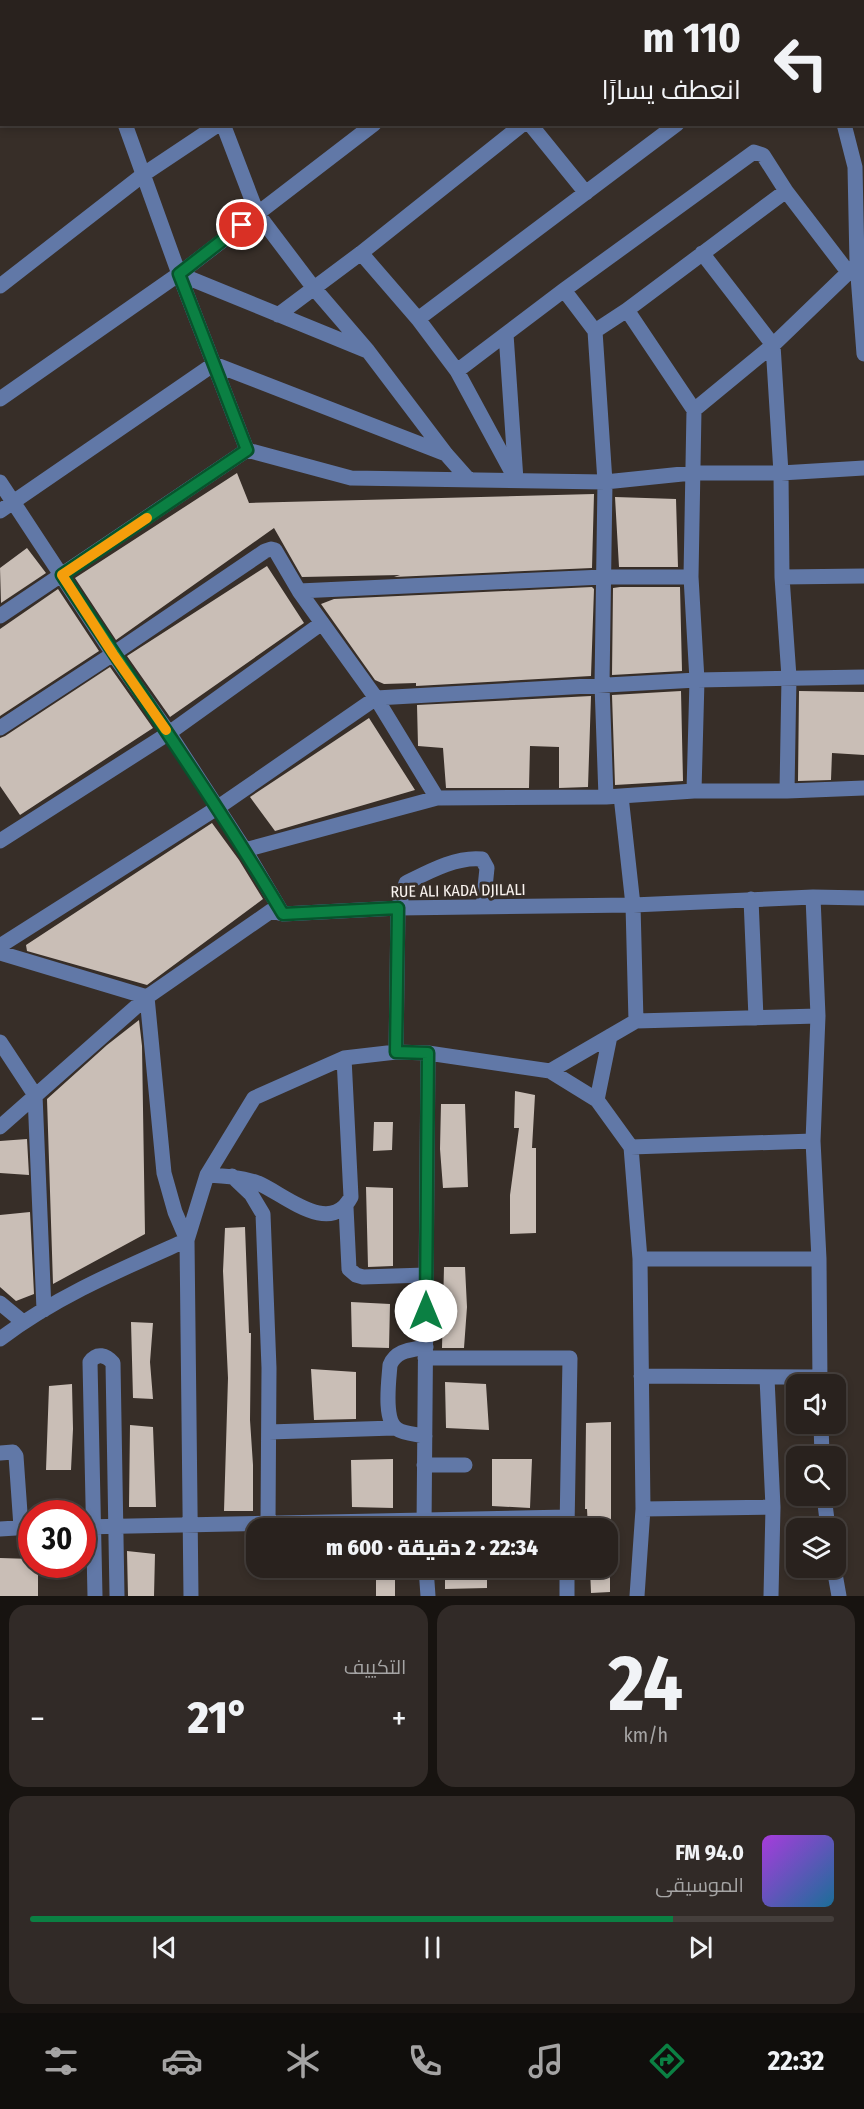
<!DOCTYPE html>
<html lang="ar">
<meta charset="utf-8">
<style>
:root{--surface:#29221e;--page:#312a27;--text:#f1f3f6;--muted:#a5a4a4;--line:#453f3c;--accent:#0b8043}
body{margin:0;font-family:"Fira Sans Condensed",Cairo,sans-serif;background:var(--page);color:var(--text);direction:rtl;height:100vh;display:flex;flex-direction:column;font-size:22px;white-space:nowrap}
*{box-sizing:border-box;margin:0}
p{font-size:20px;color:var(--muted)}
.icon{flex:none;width:33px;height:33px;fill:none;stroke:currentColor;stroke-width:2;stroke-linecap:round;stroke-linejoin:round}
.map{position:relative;height:1596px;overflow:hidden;direction:ltr}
.sheet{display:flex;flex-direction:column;gap:9px;padding:9px;background:#171310;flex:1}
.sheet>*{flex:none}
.top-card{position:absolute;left:0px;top:0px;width:864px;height:126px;box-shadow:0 3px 9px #0003,0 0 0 2px var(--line);direction:rtl;background:#29221e;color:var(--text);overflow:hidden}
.buttons{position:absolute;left:786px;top:1374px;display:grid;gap:12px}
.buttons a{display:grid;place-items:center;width:60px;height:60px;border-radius:12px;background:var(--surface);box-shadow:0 3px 9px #0003,0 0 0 2px var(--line);font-size:30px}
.speed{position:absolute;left:18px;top:1500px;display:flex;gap:12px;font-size:30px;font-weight:700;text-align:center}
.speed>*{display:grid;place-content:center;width:78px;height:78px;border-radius:50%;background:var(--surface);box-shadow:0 3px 9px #0003,0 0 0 2px var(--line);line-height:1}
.speed .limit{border:9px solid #d22;background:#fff;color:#111}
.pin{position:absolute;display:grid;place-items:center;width:51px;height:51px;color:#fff;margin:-26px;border:3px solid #fff;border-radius:50%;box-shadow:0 2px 6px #0007}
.me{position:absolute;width:66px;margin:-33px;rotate:0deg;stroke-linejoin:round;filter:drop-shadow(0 0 4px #0008)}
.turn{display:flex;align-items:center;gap:21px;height:126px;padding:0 24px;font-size:27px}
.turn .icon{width:78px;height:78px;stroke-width:2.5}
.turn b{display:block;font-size:42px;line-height:51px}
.big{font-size:45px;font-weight:800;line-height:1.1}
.sheet .tile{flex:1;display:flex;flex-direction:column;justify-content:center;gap:9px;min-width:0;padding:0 21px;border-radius:18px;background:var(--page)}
.sheet .dial{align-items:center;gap:0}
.dial b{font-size:78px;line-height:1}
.song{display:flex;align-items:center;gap:18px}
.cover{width:72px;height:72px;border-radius:9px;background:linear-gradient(135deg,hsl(280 70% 55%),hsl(200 70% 35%))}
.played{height:6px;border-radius:3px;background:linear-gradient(90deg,var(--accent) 80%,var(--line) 80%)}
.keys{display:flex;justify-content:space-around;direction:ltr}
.heat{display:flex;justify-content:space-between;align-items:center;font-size:33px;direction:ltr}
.sheet .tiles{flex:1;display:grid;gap:9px;grid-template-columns:1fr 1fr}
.tile:last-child{grid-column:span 2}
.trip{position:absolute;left:246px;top:1518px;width:372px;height:60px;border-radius:18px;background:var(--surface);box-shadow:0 3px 9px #0003,0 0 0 2px var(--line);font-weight:800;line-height:60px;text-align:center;direction:rtl}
.tab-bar{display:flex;height:96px;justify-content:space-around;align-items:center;background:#100e0c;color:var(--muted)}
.tab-bar .icon{width:42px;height:42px}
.tab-bar .current{color:var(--accent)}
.tab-bar b{font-size:27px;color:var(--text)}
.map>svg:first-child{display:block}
.building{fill:#c9beb6}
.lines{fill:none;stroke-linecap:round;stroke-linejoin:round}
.minor{stroke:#6178a7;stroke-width:15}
.route-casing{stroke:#07532c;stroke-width:15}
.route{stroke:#0b8043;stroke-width:10}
.slow{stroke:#f59e0b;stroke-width:10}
.labels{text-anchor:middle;stroke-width:6;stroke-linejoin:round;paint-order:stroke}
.street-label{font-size:16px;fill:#f9f3ef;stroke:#372e28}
</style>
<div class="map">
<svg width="864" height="1596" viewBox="0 0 864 1596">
<rect width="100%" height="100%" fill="#372e28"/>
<path class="building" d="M 237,473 L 249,503 L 594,494 L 592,568 L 394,577 L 400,575 L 302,577 L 274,528 L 116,640 L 75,578 Z
M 615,497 L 676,499 L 678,567 L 619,567 Z
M 27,548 L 46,573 L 1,603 L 0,568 Z
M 267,566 L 304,623 L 170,717 L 127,656 Z
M 592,587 L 594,589 L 591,676 L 416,686 L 416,683 L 384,684 L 375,680 L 321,604 L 334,599 Z
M 620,587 L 680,587 L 682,671 L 612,675 L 613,588 Z
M 58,589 L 99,651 L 0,716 L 0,629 Z
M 110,667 L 153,728 L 20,815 L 0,786 L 0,738 L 5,736 Z
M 681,691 L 683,781 L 615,785 L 612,695 Z
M 799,691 L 864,692 L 864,755 L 832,753 L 831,780 L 798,781 Z
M 591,696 L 588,787 L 559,788 L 559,747 L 530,746 L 529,788 L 446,788 L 443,748 L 418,746 L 417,705 Z
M 369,718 L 415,790 L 275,831 L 250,797 Z
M 212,823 L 239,860 L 263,899 L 147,985 L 27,951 L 26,945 Z
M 139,1020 L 142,1046 L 145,1234 L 53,1284 L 47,1099 L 107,1045 Z
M 515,1091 L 535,1095 L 532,1148 L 536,1148 L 536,1233 L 510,1234 L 510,1195 L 519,1128 L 514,1128 Z
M 441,1104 L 465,1104 L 468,1187 L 443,1188 L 440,1149 Z
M 374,1122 L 393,1122 L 392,1150 L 373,1151 Z
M 27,1139 L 29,1175 L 0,1173 L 0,1141 Z
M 366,1187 L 393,1188 L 393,1266 L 368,1267 Z
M 30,1212 L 34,1294 L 16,1301 L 0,1287 L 0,1215 Z
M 245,1227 L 249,1333 L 251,1333 L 250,1420 L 253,1465 L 253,1511 L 224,1511 L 228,1378 L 223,1271 L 225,1228 Z
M 444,1267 L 465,1267 L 467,1307 L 464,1348 L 442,1348 Z
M 351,1302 L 390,1304 L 389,1348 L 352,1347 Z
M 131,1322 L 153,1323 L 150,1362 L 153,1399 L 133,1398 Z
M 311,1369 L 356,1372 L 356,1419 L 314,1420 Z
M 445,1382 L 486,1384 L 489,1430 L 446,1428 Z
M 72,1384 L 73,1429 L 71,1470 L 46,1470 L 49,1386 Z
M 611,1422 L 611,1528 L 588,1528 L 587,1509 L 585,1509 L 586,1423 Z
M 130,1425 L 153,1427 L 156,1507 L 129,1507 Z
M 393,1459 L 393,1508 L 352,1507 L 351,1460 Z
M 492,1459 L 532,1459 L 530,1508 L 492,1506 Z
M 127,1551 L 155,1554 L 154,1596 L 128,1596 Z
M 0,1558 L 32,1559 L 32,1564 L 38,1564 L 38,1596 L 0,1596 Z
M 376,1568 L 395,1568 L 395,1596 L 376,1596 Z
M 445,1568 L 487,1568 L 487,1588 L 445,1589 Z
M 590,1568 L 610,1568 L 610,1592 L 591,1593 Z"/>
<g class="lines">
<path class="minor" d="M 85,0 L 85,2
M 698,0 L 701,2
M 200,2 L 202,0
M 377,2 L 379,0
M 535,2 L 537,0
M 678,2 L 680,0
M 125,124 L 179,274 L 247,450
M 223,124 L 257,213 L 313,287 L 368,351 L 446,454 L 469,480
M 530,124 L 586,193
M 844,124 L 855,167 L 857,263 L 864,354
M 361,253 L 418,319 L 457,371 L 516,480 L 506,334
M 702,253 L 773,345 L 781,473 L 782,577 L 789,677 L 787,791
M 179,274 L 365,350
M 0,286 L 144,174 L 219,124
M 564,290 L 595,331 L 605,482 L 602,685 L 606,797
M 627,310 L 694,410 L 691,577 L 697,680 L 694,791
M 278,315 L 361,253 L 523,124
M 418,319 L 677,124
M 595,331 L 627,310 L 786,191
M 457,371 L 564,290 L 754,152 L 763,155 L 786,191 L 848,272
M 0,399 L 179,274 L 374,124
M 694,410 L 773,345 L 855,266
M 0,482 L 113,654 L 169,733 L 245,850 L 283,914
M 0,511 L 214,364 L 446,454
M 782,577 L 864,576
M 299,591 L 603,577 L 691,577
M 0,616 L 247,450 L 351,478 L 605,482 L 692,473 L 781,473 L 864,468
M 0,728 L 113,654 L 265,551 L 271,549 L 275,550 L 299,591 L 376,698 L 437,798
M 621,796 L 633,905 L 636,1021
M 0,841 L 169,733 L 322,623
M 245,850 L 437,798 L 606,797 L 694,791 L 787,791 L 864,788
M 813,897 L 818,1016 L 813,1141 L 819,1259 L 820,1384
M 751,899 L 756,1018
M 0,946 L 217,808 L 376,698 L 697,680 L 864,677
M 0,953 L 147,997 L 164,1173 L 175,1212 L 187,1240 C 122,1269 57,1296 0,1339
M 0,1042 L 35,1095 L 44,1310
M 396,1052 L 398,908 L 406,883 C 428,872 457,856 482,859 L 487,868 L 483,907
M 550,1071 L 636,1021 L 818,1016
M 597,1100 L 610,1036
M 0,1127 L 147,997 L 271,911 L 283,914 L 398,908 L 633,905 L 813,897 L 864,898
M 631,1147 L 813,1141
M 207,1175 C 224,1176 241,1177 258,1183 C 284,1194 330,1237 351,1197 L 344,1058
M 232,1176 L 251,1194 L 263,1214 L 269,1368 L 268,1522
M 346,1207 L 349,1269 L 356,1275 L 363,1277 L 426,1275
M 640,1259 L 819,1259
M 0,1303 L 23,1322
M 425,1358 L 570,1358 L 567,1528
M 641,1376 L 819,1377
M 821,1424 L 822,1456
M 269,1432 L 394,1428
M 425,1436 C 416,1434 404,1434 397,1429 C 383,1420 389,1380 390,1365 C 396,1350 411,1350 426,1347
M 0,1453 L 13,1452 L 16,1456 L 21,1527
M 424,1465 L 465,1465
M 824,1496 L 828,1528
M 643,1509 L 773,1507 L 767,1378
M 82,1527 L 567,1517
M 424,1528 L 428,1053
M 0,1529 L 32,1527
M 426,1568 L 428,1596
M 834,1568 L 839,1596
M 95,1596 L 90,1362 C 97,1352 106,1355 113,1363 L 117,1596
M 191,1596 L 187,1240 L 207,1175 L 254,1098 L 344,1058 L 396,1052 L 428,1053 L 550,1071 L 597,1100 L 631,1147 L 640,1259 L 643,1509 L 637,1596
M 567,1596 L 567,1568
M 771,1596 L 773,1507"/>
</g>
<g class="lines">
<g class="route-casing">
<path id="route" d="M 242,225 L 179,274 L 247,450 L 62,575 C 136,688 214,798 283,914 L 398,908 L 396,1052 L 428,1053 L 426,1311"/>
</g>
<use href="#route" class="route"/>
<path class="slow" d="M 147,518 L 62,575 L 113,654 L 166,730"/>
</g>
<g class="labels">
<g class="street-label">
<text transform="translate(458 890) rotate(-1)" y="6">RUE ALI KADA DJILALI</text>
</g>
</g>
</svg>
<div class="buttons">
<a><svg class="icon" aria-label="sound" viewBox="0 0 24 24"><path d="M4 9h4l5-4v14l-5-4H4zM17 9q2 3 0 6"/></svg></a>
<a><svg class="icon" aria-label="search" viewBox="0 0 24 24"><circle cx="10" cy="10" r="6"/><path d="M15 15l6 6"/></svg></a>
<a><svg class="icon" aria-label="layers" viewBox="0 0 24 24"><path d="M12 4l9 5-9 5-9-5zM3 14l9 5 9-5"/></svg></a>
</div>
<div class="speed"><div class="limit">30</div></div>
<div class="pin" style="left:242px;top:225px;background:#d93025"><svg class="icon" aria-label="arrive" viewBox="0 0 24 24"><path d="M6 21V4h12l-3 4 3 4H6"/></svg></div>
<svg class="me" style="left:426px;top:1311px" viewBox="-20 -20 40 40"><circle r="19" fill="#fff"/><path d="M0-13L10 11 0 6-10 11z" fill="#0b8043"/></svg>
<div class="trip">22:34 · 2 دقيقة · 600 m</div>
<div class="top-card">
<div class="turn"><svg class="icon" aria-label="left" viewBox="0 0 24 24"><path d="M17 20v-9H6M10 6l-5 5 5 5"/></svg><div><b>110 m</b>انعطف يسارًا</div></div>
</div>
</div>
<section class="sheet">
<div class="tiles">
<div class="tile dial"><b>24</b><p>km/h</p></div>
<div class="tile"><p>التكييف</p>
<div class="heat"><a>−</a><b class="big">21°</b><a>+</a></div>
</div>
<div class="tile">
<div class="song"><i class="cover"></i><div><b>94.0 FM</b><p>الموسيقى</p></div></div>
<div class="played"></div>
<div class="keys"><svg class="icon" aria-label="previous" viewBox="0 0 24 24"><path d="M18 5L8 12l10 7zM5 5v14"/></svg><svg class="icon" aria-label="pause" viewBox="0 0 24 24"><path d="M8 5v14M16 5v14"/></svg><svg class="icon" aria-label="next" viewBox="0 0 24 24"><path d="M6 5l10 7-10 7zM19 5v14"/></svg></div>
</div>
</div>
</section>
<nav class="tab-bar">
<b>22:32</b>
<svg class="icon current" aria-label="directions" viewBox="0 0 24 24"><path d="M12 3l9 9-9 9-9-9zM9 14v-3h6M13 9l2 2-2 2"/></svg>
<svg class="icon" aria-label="music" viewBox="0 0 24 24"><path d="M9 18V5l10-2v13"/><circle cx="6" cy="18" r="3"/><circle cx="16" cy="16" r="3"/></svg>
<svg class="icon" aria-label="phone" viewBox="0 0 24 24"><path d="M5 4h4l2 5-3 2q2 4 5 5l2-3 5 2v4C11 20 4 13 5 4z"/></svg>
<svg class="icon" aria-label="climate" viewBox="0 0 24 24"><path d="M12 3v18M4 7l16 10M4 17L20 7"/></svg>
<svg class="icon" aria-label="car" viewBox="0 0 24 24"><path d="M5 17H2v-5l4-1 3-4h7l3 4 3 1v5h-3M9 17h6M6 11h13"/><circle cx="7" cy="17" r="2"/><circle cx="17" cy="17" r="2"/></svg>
<svg class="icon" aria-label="filters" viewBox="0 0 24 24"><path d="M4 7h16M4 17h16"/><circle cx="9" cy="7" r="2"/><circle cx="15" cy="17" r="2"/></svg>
</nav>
